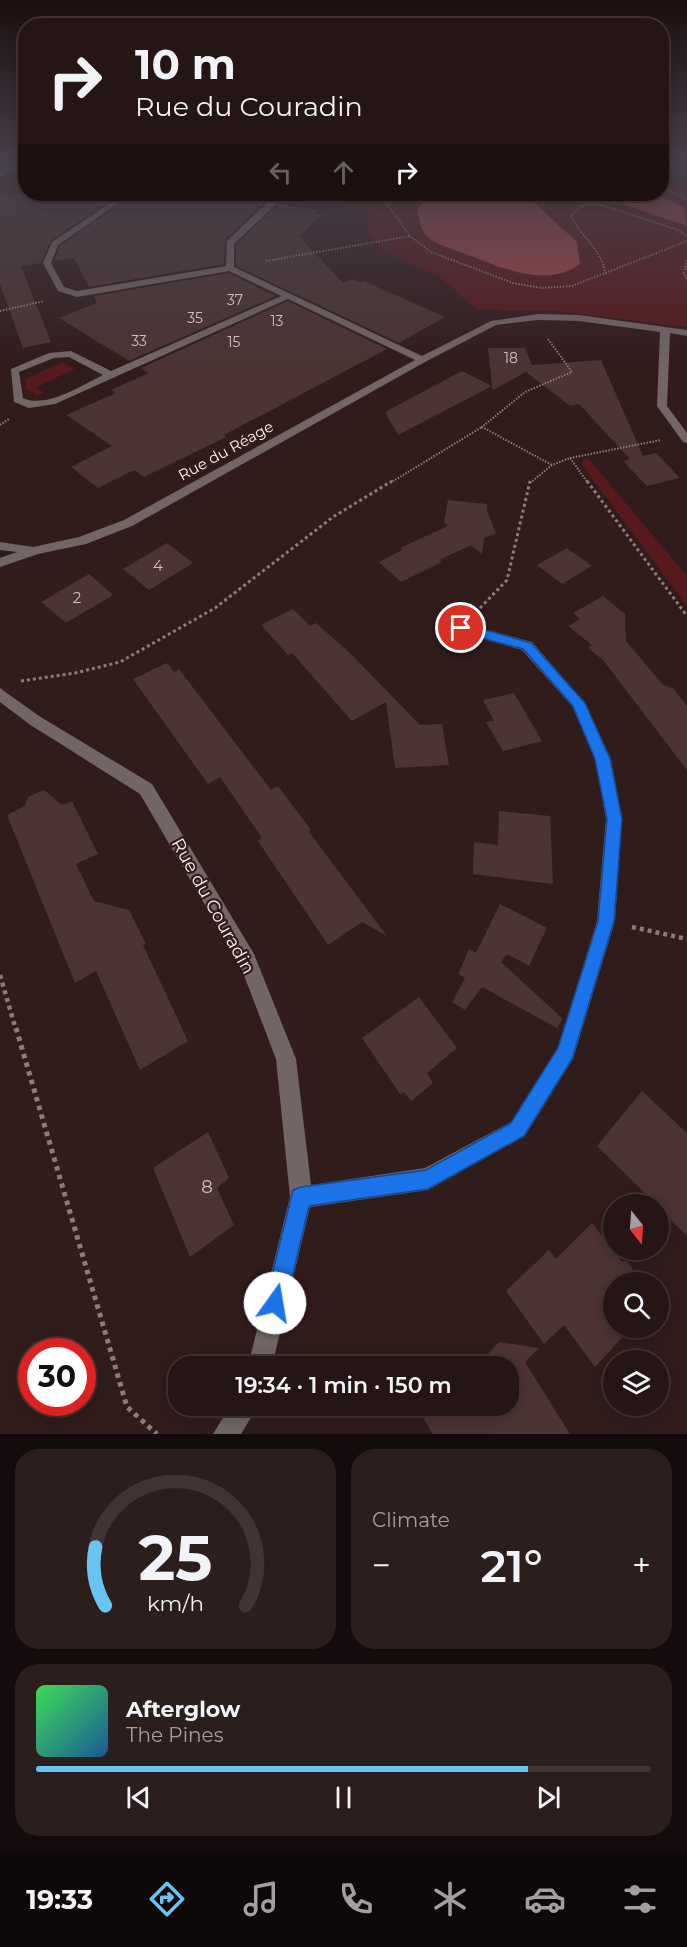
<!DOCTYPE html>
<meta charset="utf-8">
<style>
:root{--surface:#251515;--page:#2d1e1e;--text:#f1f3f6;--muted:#a39fa0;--line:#423434;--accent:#68c4f0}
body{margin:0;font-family:Montserrat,sans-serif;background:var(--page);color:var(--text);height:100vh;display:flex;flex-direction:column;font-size:22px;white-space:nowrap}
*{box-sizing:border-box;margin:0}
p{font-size:20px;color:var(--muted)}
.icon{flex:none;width:33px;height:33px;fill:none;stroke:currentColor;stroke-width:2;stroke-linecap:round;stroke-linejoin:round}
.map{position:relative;height:1434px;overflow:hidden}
.panel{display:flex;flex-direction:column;gap:15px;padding:15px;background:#140c0c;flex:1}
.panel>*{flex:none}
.guide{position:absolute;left:18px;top:18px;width:651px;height:183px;border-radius:24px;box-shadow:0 3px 15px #0003,0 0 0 2px var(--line);background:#251515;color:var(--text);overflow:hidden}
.needle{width:39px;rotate:163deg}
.fabs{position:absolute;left:603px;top:1194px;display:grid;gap:12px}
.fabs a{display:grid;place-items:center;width:66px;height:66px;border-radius:50%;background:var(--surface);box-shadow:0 3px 15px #0003,0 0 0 2px var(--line);font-size:30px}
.speed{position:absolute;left:18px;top:1338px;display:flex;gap:12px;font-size:30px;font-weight:700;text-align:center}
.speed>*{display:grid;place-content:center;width:78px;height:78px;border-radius:50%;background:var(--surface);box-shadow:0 3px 15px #0003,0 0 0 2px var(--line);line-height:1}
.speed .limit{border:9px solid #d22;background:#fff;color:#111}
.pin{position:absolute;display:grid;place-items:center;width:51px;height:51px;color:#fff;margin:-26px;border:3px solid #fff;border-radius:50%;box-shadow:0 2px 6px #0007}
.me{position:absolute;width:66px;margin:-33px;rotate:13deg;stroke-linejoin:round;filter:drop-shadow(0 0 4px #0008)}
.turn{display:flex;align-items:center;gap:21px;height:126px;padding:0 18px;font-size:27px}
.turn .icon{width:78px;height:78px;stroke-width:2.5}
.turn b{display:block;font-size:42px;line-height:51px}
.lanes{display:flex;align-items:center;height:57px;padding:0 18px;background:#0003;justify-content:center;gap:30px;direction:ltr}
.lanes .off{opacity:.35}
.big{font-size:45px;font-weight:600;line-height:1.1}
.panel .card{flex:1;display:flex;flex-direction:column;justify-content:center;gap:9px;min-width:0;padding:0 21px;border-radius:24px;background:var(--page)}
.panel .dial{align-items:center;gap:0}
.dial svg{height:156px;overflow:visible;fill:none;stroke:var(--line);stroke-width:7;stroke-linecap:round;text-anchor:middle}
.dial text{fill:var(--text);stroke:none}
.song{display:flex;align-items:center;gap:18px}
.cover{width:72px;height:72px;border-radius:9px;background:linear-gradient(135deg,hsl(130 70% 55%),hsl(210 70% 35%))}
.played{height:6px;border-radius:3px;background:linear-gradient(90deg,var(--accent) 80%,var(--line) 80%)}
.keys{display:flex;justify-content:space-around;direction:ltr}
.heat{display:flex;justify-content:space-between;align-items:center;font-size:33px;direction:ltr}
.panel .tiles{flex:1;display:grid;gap:15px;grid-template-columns:1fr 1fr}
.card:last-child{grid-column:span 2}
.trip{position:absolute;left:168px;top:1356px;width:351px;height:60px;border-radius:24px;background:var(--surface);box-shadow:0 3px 15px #0003,0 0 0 2px var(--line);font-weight:600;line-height:60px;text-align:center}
.menu{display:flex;height:96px;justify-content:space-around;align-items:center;background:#0f0808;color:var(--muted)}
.menu .icon{width:42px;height:42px}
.menu .on{color:var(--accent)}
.menu b{font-size:27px;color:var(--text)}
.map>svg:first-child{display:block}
.green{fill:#57191c}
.water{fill:#a54648}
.building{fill:#4b3433}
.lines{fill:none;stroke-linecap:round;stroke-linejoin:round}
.path-far3{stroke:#8d7b7b;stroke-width:2;stroke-dasharray:1.5 1.5;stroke-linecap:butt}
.path-far2{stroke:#8d7b7b;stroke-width:3;stroke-dasharray:3 3;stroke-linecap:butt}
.path-far1{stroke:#8d7b7b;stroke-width:4.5;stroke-dasharray:4 4;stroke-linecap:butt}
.path{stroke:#8d7b7b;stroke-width:5;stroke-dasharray:4.5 4.5;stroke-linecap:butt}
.minor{fill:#716565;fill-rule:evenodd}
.route{fill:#1a73e8;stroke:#114b97;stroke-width:1.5}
.labels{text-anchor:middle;stroke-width:4.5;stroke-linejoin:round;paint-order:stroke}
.far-number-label{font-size:14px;fill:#d1c0bf}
.far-street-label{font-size:15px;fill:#feefee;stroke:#311c1c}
.number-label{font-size:15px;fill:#d1c0bf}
.street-label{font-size:18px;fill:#feefee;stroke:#311c1c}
.near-number-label{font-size:18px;fill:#d1c0bf}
</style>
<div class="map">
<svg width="687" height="1434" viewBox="0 0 687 1434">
<rect width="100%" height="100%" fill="#311c1c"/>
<path class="green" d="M 662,174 L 687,184 L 687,327 L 555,311 L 477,310 L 439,276 L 403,261 L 382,249 L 367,232 L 369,212 L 339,206 L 348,194 L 662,194 Z
M 63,362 L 75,369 L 36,387 L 45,393 L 37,396 L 26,389 L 25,379 Z
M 588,458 L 687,576 L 687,606 L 582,465 L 583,460 Z"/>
<path class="water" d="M 430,194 L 529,194 L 529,198 L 577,242 L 580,264 C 546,290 495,265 460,252 C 448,247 431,244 424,232 C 420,227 419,217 417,210 Z
M 578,194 L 655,194 L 684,207 L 687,226 L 605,198 Z"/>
<path class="building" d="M 0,194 L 121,194 L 51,240 L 41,263 L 21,266 L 51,342 L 23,348 L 0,284 Z
M 134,194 L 226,194 L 256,198 L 253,200 L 265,202 L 225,239 L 224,264 L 89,287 L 74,258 L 54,261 L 60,246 Z
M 279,204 L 318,210 L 315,213 L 322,214 L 299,236 L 343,283 L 352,279 L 361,282 L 364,281 L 445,317 L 399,343 L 236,266 L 236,245 Z
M 229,273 L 276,296 L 129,361 L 59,318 L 97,303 L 94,296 Z
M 288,301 L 387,349 L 224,435 L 226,437 L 144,477 L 134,470 L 98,488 L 71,467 L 112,446 L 66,415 L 116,393 L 111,390 L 149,373 L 141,368 Z
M 488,348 L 525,348 L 532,365 L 601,360 L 643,456 L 656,453 L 680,478 L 647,486 L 623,461 L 630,459 L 579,404 L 570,406 L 526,372 L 493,390 L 492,386 L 398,435 L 385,412 L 462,371 L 492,386 Z
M 448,500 L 487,504 L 487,511 L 496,533 L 484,538 L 482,554 L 471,545 L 439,560 L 442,562 L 401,582 L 379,562 L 402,550 L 400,548 L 448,526 L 444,522 Z
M 167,543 L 193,563 L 149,590 L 123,569 Z
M 567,548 L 592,566 L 562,584 L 537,565 Z
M 89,574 L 113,595 L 66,623 L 41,602 Z
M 603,596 L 625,614 L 626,641 L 663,685 L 673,688 L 687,706 L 687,770 L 603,660 L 588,648 L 592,645 L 568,626 L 580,619 L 573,613 Z
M 293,609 L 310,626 L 316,623 L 351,654 L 420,725 L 442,724 L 449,765 L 395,768 L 386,702 L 352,721 L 292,653 L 288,655 L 261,625 Z
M 167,663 L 174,672 L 179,669 L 271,790 L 278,786 L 311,830 L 309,832 L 387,936 L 362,922 L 328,945 L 258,841 L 262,838 L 220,777 L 208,784 L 133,679 Z
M 514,693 L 542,741 L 503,751 L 486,722 L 494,721 L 483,700 Z
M 44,790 L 62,805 L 72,801 L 98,854 L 76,864 L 94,901 L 129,910 L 146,944 L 143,945 L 188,1041 L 140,1070 L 96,971 L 75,983 L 7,815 L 25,806 L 28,797 Z
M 499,811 L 550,816 L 553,884 L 473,874 L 474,842 L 498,845 Z
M 500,904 L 547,928 L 529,966 L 507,954 L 501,962 L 563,1019 L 557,1028 L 482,987 L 465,1010 L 452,1002 L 465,978 L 458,974 L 469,949 L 476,953 Z
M 419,997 L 457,1048 L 427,1073 L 433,1083 L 411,1101 L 404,1092 L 400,1094 L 362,1038 Z
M 642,1091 L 687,1133 L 687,1236 L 658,1207 L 658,1204 L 656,1204 L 597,1146 Z
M 208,1132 L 229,1178 L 217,1188 L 234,1225 L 190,1257 L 153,1168 Z
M 592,1223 L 622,1262 L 626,1260 L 642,1282 L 614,1282 L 614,1328 L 631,1328 L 595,1367 L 564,1325 L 544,1344 L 506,1291 L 549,1250 L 556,1259 Z
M 499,1342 L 539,1348 L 525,1362 L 570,1434 L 433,1434 L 416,1406 L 508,1406 L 508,1366 L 482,1366 L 482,1361 Z"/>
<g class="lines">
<path class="path-far3" d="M 662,169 L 687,163
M 662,187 L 687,199
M 380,194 L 410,236 L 431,252 L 513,283 L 541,288 L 572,286 L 687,241
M 687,260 L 684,273 L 687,280
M 266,261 L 410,236
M 606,274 C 599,245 583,240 571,216 L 580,207 L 595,203 L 675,229 L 687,236
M 0,311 L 44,301
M 548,339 L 572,372 L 525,392 L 482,427 L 552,465
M 0,425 L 9,419
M 570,458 L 661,440
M 390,483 L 482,427
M 530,483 L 552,465 L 570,458 L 588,483"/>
<path class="path-far2" d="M 587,481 L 687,616
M 480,608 L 507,580 L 530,481
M 21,681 L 75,673 L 120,662 L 215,608 L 333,517 L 392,481"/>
<path class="path-far1" d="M 632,927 L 687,939
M 0,975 L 16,1030"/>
<path class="path" d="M 16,1028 L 127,1407 L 157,1434"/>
<path class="minor" d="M 17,162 L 25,162 L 0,176 L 0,171 Z
M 124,194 L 132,194 L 58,245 L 51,263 L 64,287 L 77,291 L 226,266 L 227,241 L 272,198 L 297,194 L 278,202 L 234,244 L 234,267 L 422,356 L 491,321 L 538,314 L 579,315 L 687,330 L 687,336 L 670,333 L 667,406 L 687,433 L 687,443 L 683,442 L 657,406 L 660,332 L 579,321 L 538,320 L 496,325 L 425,362 L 132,526 L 86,544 L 38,554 L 0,567 L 0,558 L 17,552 L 0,550 L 0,542 L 33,547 L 79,537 L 124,520 L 415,360 L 288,299 L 55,404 L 29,408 L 14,402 L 11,369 L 49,353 L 71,351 L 111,371 L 281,296 L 229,271 L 77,297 L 58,291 L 43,263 L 52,242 ZM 69,357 L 103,375 C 82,385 46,409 23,398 L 19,372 L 54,358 Z
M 461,623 L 532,642 L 585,703 L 611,759 L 622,819 L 615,921 L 573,1059 L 525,1136 L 428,1190 L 310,1207 L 272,1366 L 248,1366 L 290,1197 L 276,1059 L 240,965 L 140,794 L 29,724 L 0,702 L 0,688 L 39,716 L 152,784 L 254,954 L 296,1059 L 311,1185 L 425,1168 L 511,1122 L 558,1047 L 597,921 L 606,819 L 595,759 L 572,706 L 522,650 L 456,631 L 454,628 L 456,625 Z
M 230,1406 L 258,1406 L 241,1434 L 213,1434 Z"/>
</g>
<linearGradient id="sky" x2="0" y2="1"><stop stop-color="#1b0f0f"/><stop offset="0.45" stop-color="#48404b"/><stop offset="1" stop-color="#48404b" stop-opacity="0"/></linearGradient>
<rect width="687" height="363" fill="url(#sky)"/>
<path class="route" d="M 461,623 L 531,643 L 585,703 L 610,759 L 622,819 L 614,921 L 572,1059 L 524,1136 L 428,1189 L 309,1206 L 286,1303 L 283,1310 L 275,1314 L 268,1310 L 265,1303 L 293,1190 L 301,1187 L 426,1170 L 511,1123 L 558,1048 L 598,921 L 607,819 L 595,759 L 573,706 L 523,649 L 456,631 L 455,628 L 456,625 Z"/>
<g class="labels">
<g class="far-number-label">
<text x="235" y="305">37</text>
<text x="195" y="323">35</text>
<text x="277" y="326">13</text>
<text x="139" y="346">33</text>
<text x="234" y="347">15</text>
<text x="511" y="363">18</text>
</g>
<g class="far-street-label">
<text transform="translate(226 451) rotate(-29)" y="5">Rue du Réage</text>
</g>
<g class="number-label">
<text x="158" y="571">4</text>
<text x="77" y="603">2</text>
</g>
<g class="street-label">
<text transform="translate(213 906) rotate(61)" y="6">Rue du Couradin</text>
</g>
<g class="near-number-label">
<text x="207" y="1193">8</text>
</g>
</g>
</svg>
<div class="fabs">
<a><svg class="needle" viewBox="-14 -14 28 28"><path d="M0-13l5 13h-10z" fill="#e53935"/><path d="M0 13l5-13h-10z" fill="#a39fa0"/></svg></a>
<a><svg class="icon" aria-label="search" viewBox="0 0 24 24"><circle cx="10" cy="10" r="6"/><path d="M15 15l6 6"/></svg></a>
<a><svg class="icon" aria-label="layers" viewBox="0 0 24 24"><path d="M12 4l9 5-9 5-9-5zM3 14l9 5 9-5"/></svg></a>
</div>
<div class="speed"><div class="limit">30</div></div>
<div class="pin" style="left:461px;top:628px;background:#d93025"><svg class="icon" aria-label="arrive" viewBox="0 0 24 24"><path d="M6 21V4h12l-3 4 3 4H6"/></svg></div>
<svg class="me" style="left:275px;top:1303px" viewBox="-20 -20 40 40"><circle r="19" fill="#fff"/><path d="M0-13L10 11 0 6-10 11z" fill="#1a73e8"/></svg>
<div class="trip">19:34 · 1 min · 150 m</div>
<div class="guide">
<div class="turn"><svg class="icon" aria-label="right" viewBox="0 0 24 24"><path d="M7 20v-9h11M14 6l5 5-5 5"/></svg><div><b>10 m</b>Rue du Couradin</div></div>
<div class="lanes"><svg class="icon off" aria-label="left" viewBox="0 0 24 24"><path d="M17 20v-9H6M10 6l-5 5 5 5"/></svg><svg class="icon off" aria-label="ahead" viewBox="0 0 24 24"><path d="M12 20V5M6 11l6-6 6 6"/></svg><svg class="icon" aria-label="right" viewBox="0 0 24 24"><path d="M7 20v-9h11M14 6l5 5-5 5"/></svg></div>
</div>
</div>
<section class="panel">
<div class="tiles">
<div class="card dial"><svg viewBox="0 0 100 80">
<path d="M14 69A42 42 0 1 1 86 69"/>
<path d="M14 69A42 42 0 0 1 9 39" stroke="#68c4f0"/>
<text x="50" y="56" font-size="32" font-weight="700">25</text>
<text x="50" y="72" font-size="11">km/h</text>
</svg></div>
<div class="card"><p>Climate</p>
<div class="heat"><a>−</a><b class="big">21°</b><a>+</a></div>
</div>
<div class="card">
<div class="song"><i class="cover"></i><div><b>Afterglow</b><p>The Pines</p></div></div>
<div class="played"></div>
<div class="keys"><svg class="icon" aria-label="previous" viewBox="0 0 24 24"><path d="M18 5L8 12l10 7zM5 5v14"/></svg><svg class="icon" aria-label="pause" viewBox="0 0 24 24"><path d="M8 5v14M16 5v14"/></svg><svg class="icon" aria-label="next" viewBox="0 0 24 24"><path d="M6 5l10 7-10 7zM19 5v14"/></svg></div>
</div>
</div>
</section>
<nav class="menu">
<b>19:33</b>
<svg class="icon on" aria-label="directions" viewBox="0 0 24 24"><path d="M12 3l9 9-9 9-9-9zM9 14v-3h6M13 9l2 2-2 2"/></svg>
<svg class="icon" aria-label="music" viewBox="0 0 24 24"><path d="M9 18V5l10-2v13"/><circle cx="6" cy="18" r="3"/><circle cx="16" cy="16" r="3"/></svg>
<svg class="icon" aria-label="phone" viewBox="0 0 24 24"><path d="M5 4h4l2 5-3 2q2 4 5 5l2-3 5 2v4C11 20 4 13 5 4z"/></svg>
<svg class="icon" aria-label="climate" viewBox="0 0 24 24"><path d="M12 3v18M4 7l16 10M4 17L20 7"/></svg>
<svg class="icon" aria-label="car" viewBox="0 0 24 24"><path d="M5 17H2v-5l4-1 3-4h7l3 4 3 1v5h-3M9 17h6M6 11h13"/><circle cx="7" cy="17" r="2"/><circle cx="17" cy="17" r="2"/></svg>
<svg class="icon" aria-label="filters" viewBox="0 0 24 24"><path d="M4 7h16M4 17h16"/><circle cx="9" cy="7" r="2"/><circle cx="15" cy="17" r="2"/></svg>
</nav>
